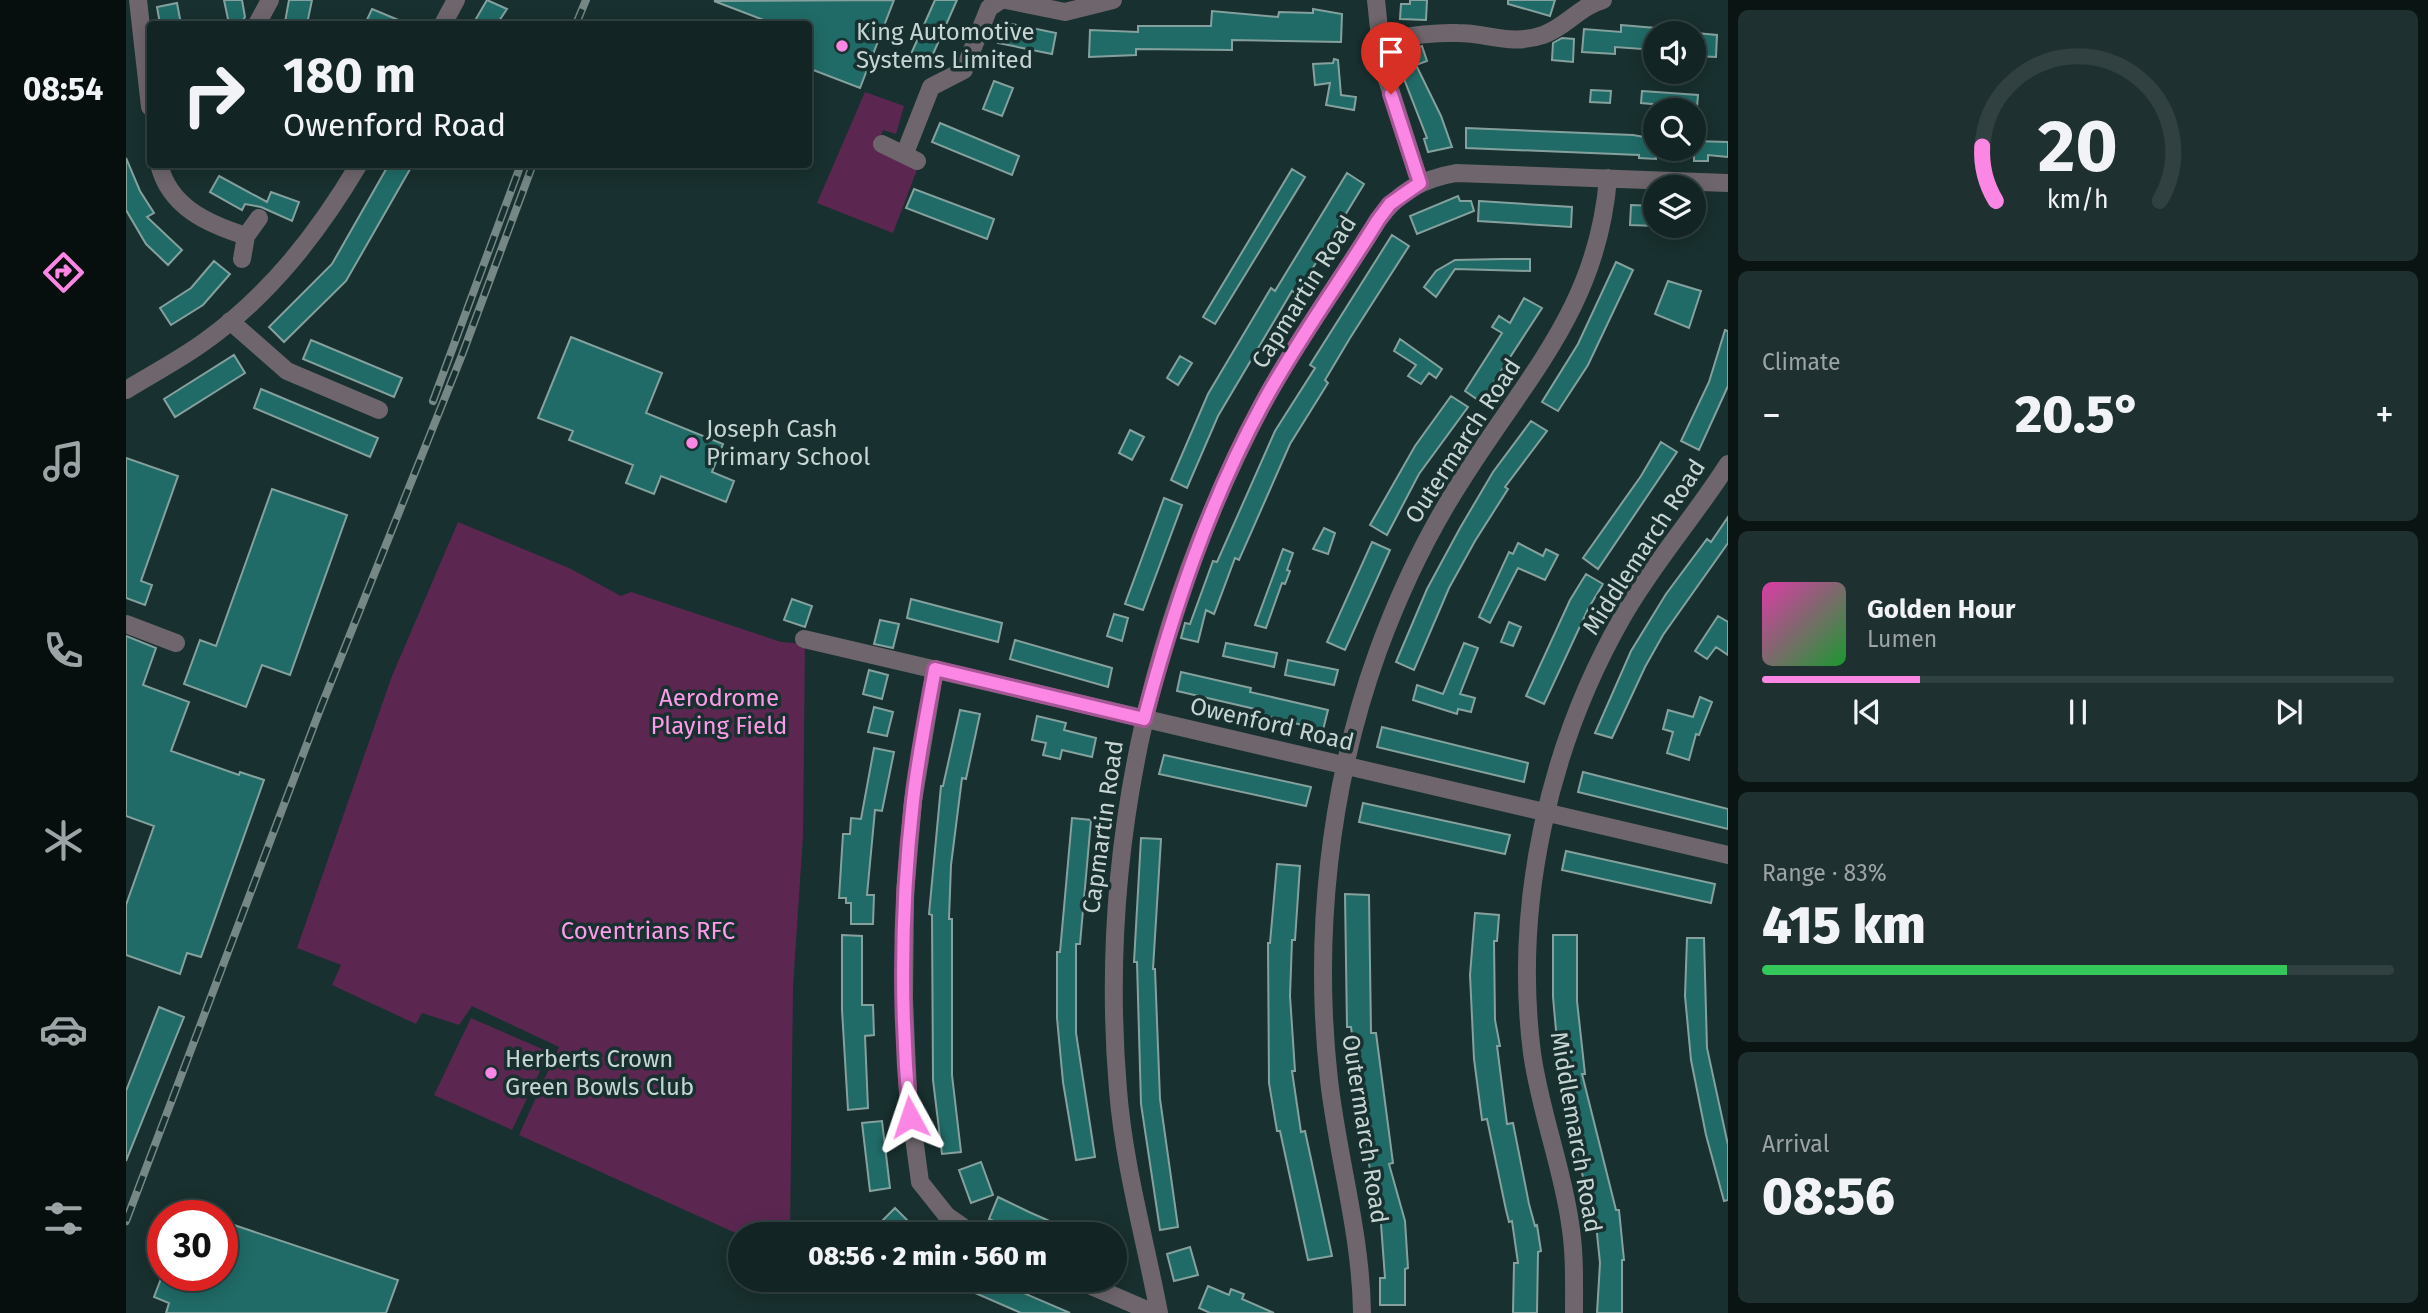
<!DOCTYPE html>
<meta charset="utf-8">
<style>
:root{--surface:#122423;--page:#1f3030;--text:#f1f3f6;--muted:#9ca4a6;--line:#314141;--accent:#fc86e4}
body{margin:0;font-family:"Fira Sans",sans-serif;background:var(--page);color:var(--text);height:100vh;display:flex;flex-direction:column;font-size:26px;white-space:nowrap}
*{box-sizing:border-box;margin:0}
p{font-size:23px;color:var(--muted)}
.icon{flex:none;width:38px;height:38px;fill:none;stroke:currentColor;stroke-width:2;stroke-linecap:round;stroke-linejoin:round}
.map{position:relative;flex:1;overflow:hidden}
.details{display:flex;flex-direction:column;gap:10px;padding:10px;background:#0a1413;width:700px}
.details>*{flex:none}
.banner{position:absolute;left:21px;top:21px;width:665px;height:147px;border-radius:7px;box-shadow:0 4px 18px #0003,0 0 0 2px var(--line);background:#122423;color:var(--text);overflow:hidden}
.controls{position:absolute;left:1517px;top:21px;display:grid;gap:14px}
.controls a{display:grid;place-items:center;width:63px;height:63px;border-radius:50%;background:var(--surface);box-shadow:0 4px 18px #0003,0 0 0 2px var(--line);font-size:35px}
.speed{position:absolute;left:21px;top:1200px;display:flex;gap:14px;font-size:35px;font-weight:700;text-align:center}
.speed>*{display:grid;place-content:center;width:91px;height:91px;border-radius:50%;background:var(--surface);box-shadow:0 4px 18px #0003,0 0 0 2px var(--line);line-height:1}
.speed .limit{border:10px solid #d22;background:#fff;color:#111}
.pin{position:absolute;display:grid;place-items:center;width:60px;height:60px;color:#fff;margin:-72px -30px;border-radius:50% 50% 50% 0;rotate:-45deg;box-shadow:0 0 7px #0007}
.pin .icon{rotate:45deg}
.me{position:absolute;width:77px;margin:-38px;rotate:355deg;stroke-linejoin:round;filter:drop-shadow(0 0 5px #0008)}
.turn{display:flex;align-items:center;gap:24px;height:147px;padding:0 21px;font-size:32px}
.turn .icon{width:91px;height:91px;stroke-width:2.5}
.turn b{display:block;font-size:49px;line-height:60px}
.big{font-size:52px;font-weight:800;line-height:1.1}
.details .tile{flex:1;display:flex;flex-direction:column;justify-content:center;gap:10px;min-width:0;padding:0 24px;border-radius:10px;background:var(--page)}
.details .dial{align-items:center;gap:0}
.dial svg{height:182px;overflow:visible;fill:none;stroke:var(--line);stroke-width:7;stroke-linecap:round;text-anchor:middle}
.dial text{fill:var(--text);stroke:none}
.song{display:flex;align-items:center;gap:21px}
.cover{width:84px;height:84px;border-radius:10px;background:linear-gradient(135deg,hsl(320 70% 55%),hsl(130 70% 35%))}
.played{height:7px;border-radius:4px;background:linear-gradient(90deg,var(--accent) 25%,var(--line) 25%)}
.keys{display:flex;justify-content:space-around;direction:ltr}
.heat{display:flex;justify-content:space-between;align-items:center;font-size:38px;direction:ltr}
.charge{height:10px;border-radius:5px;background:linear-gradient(90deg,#34c759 83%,var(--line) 0)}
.trip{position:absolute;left:602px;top:1222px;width:399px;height:70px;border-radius:35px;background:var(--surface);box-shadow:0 4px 18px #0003,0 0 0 2px var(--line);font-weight:800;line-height:70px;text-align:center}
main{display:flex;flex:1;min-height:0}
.dock{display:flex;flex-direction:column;width:126px;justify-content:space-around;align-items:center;background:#070e0e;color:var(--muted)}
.dock .icon{width:49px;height:49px}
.dock .selected{color:var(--accent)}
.dock b{font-size:32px;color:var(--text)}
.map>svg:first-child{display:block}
.green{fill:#5b2751}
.building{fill:#206b67;stroke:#85a19e;stroke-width:2}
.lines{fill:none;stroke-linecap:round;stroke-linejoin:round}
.minor{stroke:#6e666c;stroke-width:18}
.rail-casing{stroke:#758886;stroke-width:8}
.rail{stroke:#18302f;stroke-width:5;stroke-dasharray:16;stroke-linecap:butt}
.route-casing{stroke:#a45794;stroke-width:18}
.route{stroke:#fc86e4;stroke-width:12}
.poi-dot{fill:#fc86e4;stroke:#18302f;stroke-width:2.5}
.labels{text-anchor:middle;stroke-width:7;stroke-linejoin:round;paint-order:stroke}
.poi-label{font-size:24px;fill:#c7d5d3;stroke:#18302f;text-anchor:start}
.street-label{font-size:24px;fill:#c7d5d3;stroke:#18302f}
.park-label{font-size:24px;fill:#fe9be8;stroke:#18302f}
</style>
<main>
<nav class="dock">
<b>08:54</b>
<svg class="icon selected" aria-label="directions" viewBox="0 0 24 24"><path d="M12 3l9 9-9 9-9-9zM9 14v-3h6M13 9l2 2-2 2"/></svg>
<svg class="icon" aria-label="music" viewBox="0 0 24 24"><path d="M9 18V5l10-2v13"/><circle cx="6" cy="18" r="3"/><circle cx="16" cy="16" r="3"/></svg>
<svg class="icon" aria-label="phone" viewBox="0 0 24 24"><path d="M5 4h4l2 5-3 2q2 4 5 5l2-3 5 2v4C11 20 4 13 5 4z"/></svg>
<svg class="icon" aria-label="climate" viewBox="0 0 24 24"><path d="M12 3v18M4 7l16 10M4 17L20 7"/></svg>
<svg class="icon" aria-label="car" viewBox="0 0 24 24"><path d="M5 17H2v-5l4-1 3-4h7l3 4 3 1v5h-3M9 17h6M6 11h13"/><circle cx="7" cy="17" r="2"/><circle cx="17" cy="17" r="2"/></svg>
<svg class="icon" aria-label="filters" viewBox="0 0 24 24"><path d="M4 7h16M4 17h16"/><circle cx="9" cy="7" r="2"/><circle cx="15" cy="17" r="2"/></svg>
</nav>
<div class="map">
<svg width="1602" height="1313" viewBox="0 0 1602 1313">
<rect width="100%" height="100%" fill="#18302f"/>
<path class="green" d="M 739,92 L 778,106 L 770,134 L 757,130 L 749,150 L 792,167 L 767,233 L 691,203 Z
M 332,522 L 443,568 L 495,596 L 505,592 L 655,642 L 679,644 L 677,835 L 667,987 L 664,1234 L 614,1235 L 393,1135 L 433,1047 L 346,1006 L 333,1025 L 296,1013 L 290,1024 L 206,985 L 215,965 L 171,948 L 266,676 Z
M 345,1018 L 423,1052 L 386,1130 L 308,1095 Z"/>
<path class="building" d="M 98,0 L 116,0 L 119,17 L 114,24 L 103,24 Z
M 163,0 L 186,0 L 181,24 L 159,22 Z
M 361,0 L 381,9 L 371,24 L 347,24 Z
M 768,0 L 734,88 L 682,68 L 682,24 L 648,24 L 588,1 Z
M 809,0 L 831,0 L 800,70 L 781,63 Z
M 1284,0 L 1301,0 L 1300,20 L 1274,19 L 1275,4 L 1284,4 Z
M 1382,0 L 1429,0 L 1424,16 L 1382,4 Z
M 51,3 L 55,24 L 34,24 L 31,7 Z
M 246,9 L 282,24 L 239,24 Z
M 1187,9 L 1216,14 L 1215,42 L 1106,40 L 1106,50 L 1010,49 L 1010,55 L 963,57 L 964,30 L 1012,32 L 1012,26 L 1085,26 L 1086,11 L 1152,17 L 1153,12 L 1187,13 Z
M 876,22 L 930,33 L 926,54 L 872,43 Z
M 1495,25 L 1530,28 L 1530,50 L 1489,47 L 1489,54 L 1456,52 L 1458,29 L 1495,32 Z
M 1570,33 L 1591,35 L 1590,57 L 1569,56 Z
M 1436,38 L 1448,39 L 1447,62 L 1426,60 L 1427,43 Z
M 1296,46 L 1301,61 L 1290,65 L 1315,116 L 1326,147 L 1302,152 L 1298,139 L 1301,138 L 1271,61 L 1275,60 L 1273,55 Z
M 1208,59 L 1212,60 L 1215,95 L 1230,97 L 1228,110 L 1200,105 L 1204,83 L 1189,85 L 1187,64 L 1207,63 Z
M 868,81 L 887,88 L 876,116 L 857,109 Z
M 1465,90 L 1485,91 L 1484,103 L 1464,102 Z
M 1516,91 L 1572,95 L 1571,108 L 1515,103 Z
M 814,123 L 893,156 L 886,175 L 806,142 Z
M 1340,128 L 1507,135 L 1530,139 L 1530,159 L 1513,158 L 1513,155 L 1340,148 Z
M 1568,141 L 1602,142 L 1602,157 L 1582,155 L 1582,161 L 1568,161 Z
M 0,158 L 14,191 L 28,213 L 21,217 L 56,250 L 42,265 L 20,244 L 0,210 Z
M 263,164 L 287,164 L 220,281 L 158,342 L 143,327 L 206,264 Z
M 1166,169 L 1179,177 L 1089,324 L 1077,317 Z
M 1221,173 L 1238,184 L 1171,294 L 1166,291 L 1092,416 L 1061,488 L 1045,480 L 1082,394 L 1145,288 L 1149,291 Z
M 93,176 L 141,202 L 145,192 L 173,202 L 166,221 L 135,207 L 119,204 L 116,210 L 84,192 Z
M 788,189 L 868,219 L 861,239 L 780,208 Z
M 1332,196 L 1334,201 L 1345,201 L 1348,211 L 1291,234 L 1284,216 Z
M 1353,201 L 1446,207 L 1445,227 L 1352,221 Z
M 1505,205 L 1530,206 L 1530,226 L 1504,225 Z
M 1266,235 L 1283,246 L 1224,338 L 1199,380 L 1202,383 L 1164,444 L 1113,560 L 1109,558 L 1088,614 L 1080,610 L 1072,642 L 1055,638 L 1059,623 L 1064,624 L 1087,561 L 1091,562 L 1149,431 L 1189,368 L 1184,365 Z
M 1376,259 L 1404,259 L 1404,271 L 1329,269 L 1310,297 L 1298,287 L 1310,271 L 1329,260 Z
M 88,261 L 104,274 L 77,305 L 45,325 L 34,308 L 65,288 Z
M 1490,262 L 1507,270 L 1462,365 L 1432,411 L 1416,402 L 1452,344 Z
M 1542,281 L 1575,291 L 1563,328 L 1529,314 Z
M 1398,298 L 1416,308 L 1355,402 L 1339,391 L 1376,333 L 1366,327 L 1373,316 L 1384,323 Z
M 1599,330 L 1602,331 L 1602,386 L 1573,450 L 1555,441 L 1583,382 Z
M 445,337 L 536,373 L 520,413 L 597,444 L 586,472 L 608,481 L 600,502 L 535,476 L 528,494 L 500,483 L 507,465 L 443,440 L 447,431 L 412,418 Z
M 1274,339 L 1316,369 L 1310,378 L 1303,373 L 1295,384 L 1282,376 L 1290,365 L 1268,351 Z
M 185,340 L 276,378 L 268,397 L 177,359 Z
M 108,355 L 119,373 L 49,417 L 38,399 Z
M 1054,356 L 1066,363 L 1052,385 L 1041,378 Z
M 135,389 L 252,438 L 244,457 L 128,408 Z
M 1325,396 L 1342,407 L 1293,474 L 1261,535 L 1244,525 L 1289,446 Z
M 1405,421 L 1421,431 L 1379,487 L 1382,489 L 1349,541 L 1323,588 L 1288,670 L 1270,662 L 1301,589 L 1334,528 L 1367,472 Z
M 1004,430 L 1018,437 L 1006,460 L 993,453 Z
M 1535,442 L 1551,452 L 1472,569 L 1457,558 L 1515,476 Z
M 0,458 L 52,476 L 15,581 L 26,585 L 19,605 L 0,598 Z
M 146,489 L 221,515 L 164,675 L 136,665 L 120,707 L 58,684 L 74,640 L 90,646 Z
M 1038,498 L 1056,505 L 1017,610 L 999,604 Z
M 1602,517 L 1602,543 L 1537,635 L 1519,667 L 1486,738 L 1469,733 L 1505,651 L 1540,594 L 1581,539 L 1585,542 Z
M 1198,528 L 1209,533 L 1202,554 L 1187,549 Z
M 1246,542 L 1264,550 L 1219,650 L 1201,642 Z
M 1392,543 L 1417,556 L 1420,549 L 1432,555 L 1419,580 L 1392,568 L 1364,623 L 1353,617 L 1383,552 L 1387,554 Z
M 1157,549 L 1167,553 L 1161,570 L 1164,571 L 1159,584 L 1156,583 L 1140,628 L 1129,625 Z
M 1460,574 L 1477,584 L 1462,609 L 1418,704 L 1400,696 L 1444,600 Z
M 666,599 L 686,606 L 679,627 L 658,620 Z
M 785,599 L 876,623 L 872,642 L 781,618 Z
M 988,614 L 1002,618 L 996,641 L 981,636 Z
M 1592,616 L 1602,622 L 1602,655 L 1590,647 L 1581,659 L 1569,651 Z
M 754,620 L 773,624 L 767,648 L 748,644 Z
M 1383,622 L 1395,627 L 1387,646 L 1375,642 Z
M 0,636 L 30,648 L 17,685 L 63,702 L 45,751 L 113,775 L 114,772 L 138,780 L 75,957 L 61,953 L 54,974 L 0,955 L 0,905 L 28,826 L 0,816 Z
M 889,640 L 986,668 L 982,687 L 884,659 Z
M 1100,643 L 1151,653 L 1148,667 L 1097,656 Z
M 1338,643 L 1352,648 L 1334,694 L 1349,698 L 1345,712 L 1332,709 L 1331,714 L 1287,700 L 1291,685 L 1317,694 Z
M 1162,660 L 1212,670 L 1208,685 L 1159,675 Z
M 743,670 L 762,675 L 756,699 L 737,694 Z
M 1055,672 L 1125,688 L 1124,692 L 1202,710 L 1197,730 L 1127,713 L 1129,709 L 1051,691 Z
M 1574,697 L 1586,702 L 1573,735 L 1570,734 L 1563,760 L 1541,753 L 1547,732 L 1537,729 L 1542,710 L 1567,717 Z
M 748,707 L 767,712 L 761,736 L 742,732 Z
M 834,710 L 854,714 L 840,779 L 836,778 L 825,865 L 823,919 L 826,919 L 826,1075 L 835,1152 L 816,1154 L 807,1080 L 806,915 L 803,914 L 815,786 L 817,786 Z
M 911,716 L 940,723 L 938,730 L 970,738 L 966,757 L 936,750 L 934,759 L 917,755 L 920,743 L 906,740 Z
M 1256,727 L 1402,763 L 1398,782 L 1251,747 Z
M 748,748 L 768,752 L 756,811 L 749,810 L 741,895 L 748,895 L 747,924 L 725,924 L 725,903 L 720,903 L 720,898 L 713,898 L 717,834 L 724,834 L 725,818 L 735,819 Z
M 1038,755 L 1185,787 L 1180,806 L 1033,774 Z
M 1457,772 L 1602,809 L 1602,829 L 1452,792 Z
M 1237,803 L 1384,835 L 1379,854 L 1233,822 Z
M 946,818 L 965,820 L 954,944 L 950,944 L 950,1033 L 969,1157 L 950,1160 L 937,1082 L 931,1018 L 931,952 L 934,952 Z
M 1015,838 L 1035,839 L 1027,969 L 1029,969 L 1034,1099 L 1052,1227 L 1034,1230 L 1015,1104 L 1011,962 L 1008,962 Z
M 1440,851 L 1589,884 L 1585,903 L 1436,870 Z
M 1151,864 L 1174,866 L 1169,940 L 1166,940 L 1164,996 L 1169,1071 L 1166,1071 L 1175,1132 L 1179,1131 L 1206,1256 L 1182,1260 L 1154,1131 L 1151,1131 L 1143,1083 L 1142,943 L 1144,943 Z
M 1219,894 L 1243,895 L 1245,1033 L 1250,1033 L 1267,1163 L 1263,1164 L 1279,1221 L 1282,1268 L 1279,1269 L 1279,1305 L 1254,1305 L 1254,1278 L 1259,1278 L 1255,1224 L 1253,1203 L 1249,1204 L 1242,1179 L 1245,1178 L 1225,1027 L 1221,1027 Z
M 1349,913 L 1373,915 L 1371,941 L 1368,941 L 1369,1020 L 1374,1046 L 1371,1046 L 1381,1124 L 1387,1123 L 1403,1204 L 1409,1226 L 1411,1225 L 1415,1251 L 1412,1252 L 1411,1313 L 1387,1313 L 1388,1263 L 1392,1263 L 1386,1221 L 1383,1222 L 1380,1210 L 1361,1119 L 1356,1120 L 1348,1059 L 1344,975 Z
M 716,935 L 736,936 L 736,1005 L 747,1005 L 748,1035 L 739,1036 L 742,1108 L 722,1110 L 716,1010 Z
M 1427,935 L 1451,935 L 1451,1001 L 1459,1074 L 1456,1074 L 1490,1210 L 1493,1210 L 1498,1260 L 1496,1260 L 1496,1313 L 1471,1313 L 1474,1263 L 1468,1205 L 1464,1206 L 1435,1086 L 1427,997 Z
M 1561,938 L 1578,938 L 1581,1048 L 1602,1145 L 1602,1200 L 1598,1201 L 1580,1135 L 1565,1060 L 1559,996 Z
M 33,1007 L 58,1017 L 0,1161 L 0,1091 Z
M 756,1121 L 764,1188 L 744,1191 L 736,1123 Z
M 855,1162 L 867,1195 L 845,1203 L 833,1170 Z
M 872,1197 L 903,1212 L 953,1234 L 898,1234 L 863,1219 Z
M 769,1208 L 795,1234 L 767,1234 L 755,1222 Z
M 96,1221 L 272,1280 L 260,1313 L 40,1313 L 43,1303 L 28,1297 L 36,1276 L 96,1276 Z
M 1064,1247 L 1072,1275 L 1048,1281 L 1041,1254 Z
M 817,1279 L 865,1279 L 944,1313 L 895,1313 Z
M 1082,1286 L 1103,1295 L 1105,1289 L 1118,1294 L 1116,1299 L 1148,1313 L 1084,1313 L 1073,1308 Z"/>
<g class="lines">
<path class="minor" d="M 12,0 L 24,107
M 880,0 L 939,12 L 987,0
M 1250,0 L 1257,67 L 1294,183
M 131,24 L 144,0
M 317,24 L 330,0
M 1252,41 C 1279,37 1305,32 1332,33 C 1362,33 1385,46 1417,35 C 1440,27 1454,6 1477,0
M 756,144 L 791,161
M 779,153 L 805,87 L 838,70 L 863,8 L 875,0
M 33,164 C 43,207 82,224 120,236 L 133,218
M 116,259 L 120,236
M 104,321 L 161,371 L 253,410
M 0,390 C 26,374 53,360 78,342 C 144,295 192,233 233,164
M 0,624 L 50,643
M 678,639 L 1602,855
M 809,669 L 787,801 L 779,894 L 778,999 L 782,1093 L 794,1182 L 821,1216 L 847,1234
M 949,1279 L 1028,1313
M 1033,1313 C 1019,1239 998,1166 992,1090 C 972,853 1024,618 1135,407 C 1169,343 1214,282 1252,220 C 1272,192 1296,179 1330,173 L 1602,183
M 1236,1313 C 1235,1233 1212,1159 1203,1080 C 1187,937 1203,787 1252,651 C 1274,591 1302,532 1337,478 C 1402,375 1472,306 1482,178
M 1448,1313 C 1448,1283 1449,1253 1444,1223 C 1436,1166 1414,1111 1406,1053 C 1387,904 1423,745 1497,616 C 1528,562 1569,516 1602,464"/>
<g class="rail-casing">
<path id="rail" d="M 450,24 L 460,0
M 307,401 L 395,164
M 0,1221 L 195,707 L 336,355 L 407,164"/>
</g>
<use href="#rail" class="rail"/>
</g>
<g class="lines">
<g class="route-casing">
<path id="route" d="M 784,1117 C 774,1013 775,905 787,801 C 792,757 801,713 809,669 L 1018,719 C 1047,611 1082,504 1136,405 C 1170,342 1214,282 1252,220 L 1264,204 L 1294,183 L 1265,94"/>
</g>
<use href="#route" class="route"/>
</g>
<g class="poi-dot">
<circle cx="716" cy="46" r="7"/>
<circle cx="566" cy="443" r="7"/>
<circle cx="365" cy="1073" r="7"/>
</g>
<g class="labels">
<g class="poi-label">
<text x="730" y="40">King Automotive<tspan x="730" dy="28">Systems Limited</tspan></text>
<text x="580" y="437">Joseph Cash<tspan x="580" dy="28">Primary School</tspan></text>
<text x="379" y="1067">Herberts Crown<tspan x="379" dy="28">Green Bowls Club</tspan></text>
</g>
<g class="street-label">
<text transform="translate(1178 292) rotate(-58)" y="8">Capmartin Road</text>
<text transform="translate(1337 441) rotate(-57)" y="8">Outermarch Road</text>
<text transform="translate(1518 547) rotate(-57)" y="8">Middlemarch Road</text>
<text transform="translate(1146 724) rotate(13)" y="8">Owenford Road</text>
<text transform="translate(977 827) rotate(-82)" y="8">Capmartin Road</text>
<text transform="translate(1239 1129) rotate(81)" y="8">Outermarch Road</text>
<text transform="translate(1450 1132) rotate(80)" y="8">Middlemarch Road</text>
</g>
<g class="park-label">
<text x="593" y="706">Aerodrome<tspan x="593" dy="28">Playing Field</tspan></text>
<text x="522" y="939">Coventrians RFC</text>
</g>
</g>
</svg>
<div class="controls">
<a><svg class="icon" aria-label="sound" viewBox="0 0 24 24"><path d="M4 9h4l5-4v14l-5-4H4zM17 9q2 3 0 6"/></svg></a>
<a><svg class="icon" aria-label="search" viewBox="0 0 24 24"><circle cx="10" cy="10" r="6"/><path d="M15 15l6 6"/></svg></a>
<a><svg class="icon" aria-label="layers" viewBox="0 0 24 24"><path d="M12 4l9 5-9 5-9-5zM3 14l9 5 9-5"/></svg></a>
</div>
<div class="speed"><div class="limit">30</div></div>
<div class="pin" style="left:1265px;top:94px;background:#d93025"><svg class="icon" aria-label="arrive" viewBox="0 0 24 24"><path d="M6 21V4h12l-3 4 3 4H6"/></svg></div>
<svg class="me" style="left:784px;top:1117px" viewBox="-20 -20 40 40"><path d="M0-17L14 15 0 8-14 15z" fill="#fc86e4" stroke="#fff" stroke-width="4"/></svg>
<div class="trip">08:56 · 2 min · 560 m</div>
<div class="banner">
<div class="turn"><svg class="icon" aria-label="right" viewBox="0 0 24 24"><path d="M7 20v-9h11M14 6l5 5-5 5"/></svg><div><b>180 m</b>Owenford Road</div></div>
</div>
</div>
<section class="details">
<div class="tile dial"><svg viewBox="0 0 100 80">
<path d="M14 69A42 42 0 1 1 86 69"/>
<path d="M14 69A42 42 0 0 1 8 45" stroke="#fc86e4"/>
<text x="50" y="56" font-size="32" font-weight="700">20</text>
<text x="50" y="72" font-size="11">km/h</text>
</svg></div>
<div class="tile"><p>Climate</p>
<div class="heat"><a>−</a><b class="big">20.5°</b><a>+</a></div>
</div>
<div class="tile">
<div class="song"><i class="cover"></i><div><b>Golden Hour</b><p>Lumen</p></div></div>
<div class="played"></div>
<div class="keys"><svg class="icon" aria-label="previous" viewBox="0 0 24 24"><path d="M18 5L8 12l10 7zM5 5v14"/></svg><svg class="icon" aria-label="pause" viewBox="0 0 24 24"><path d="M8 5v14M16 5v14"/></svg><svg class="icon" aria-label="next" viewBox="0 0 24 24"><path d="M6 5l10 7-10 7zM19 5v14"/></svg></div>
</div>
<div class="tile"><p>Range · 83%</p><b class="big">415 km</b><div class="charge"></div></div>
<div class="tile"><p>Arrival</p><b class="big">08:56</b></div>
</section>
</main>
